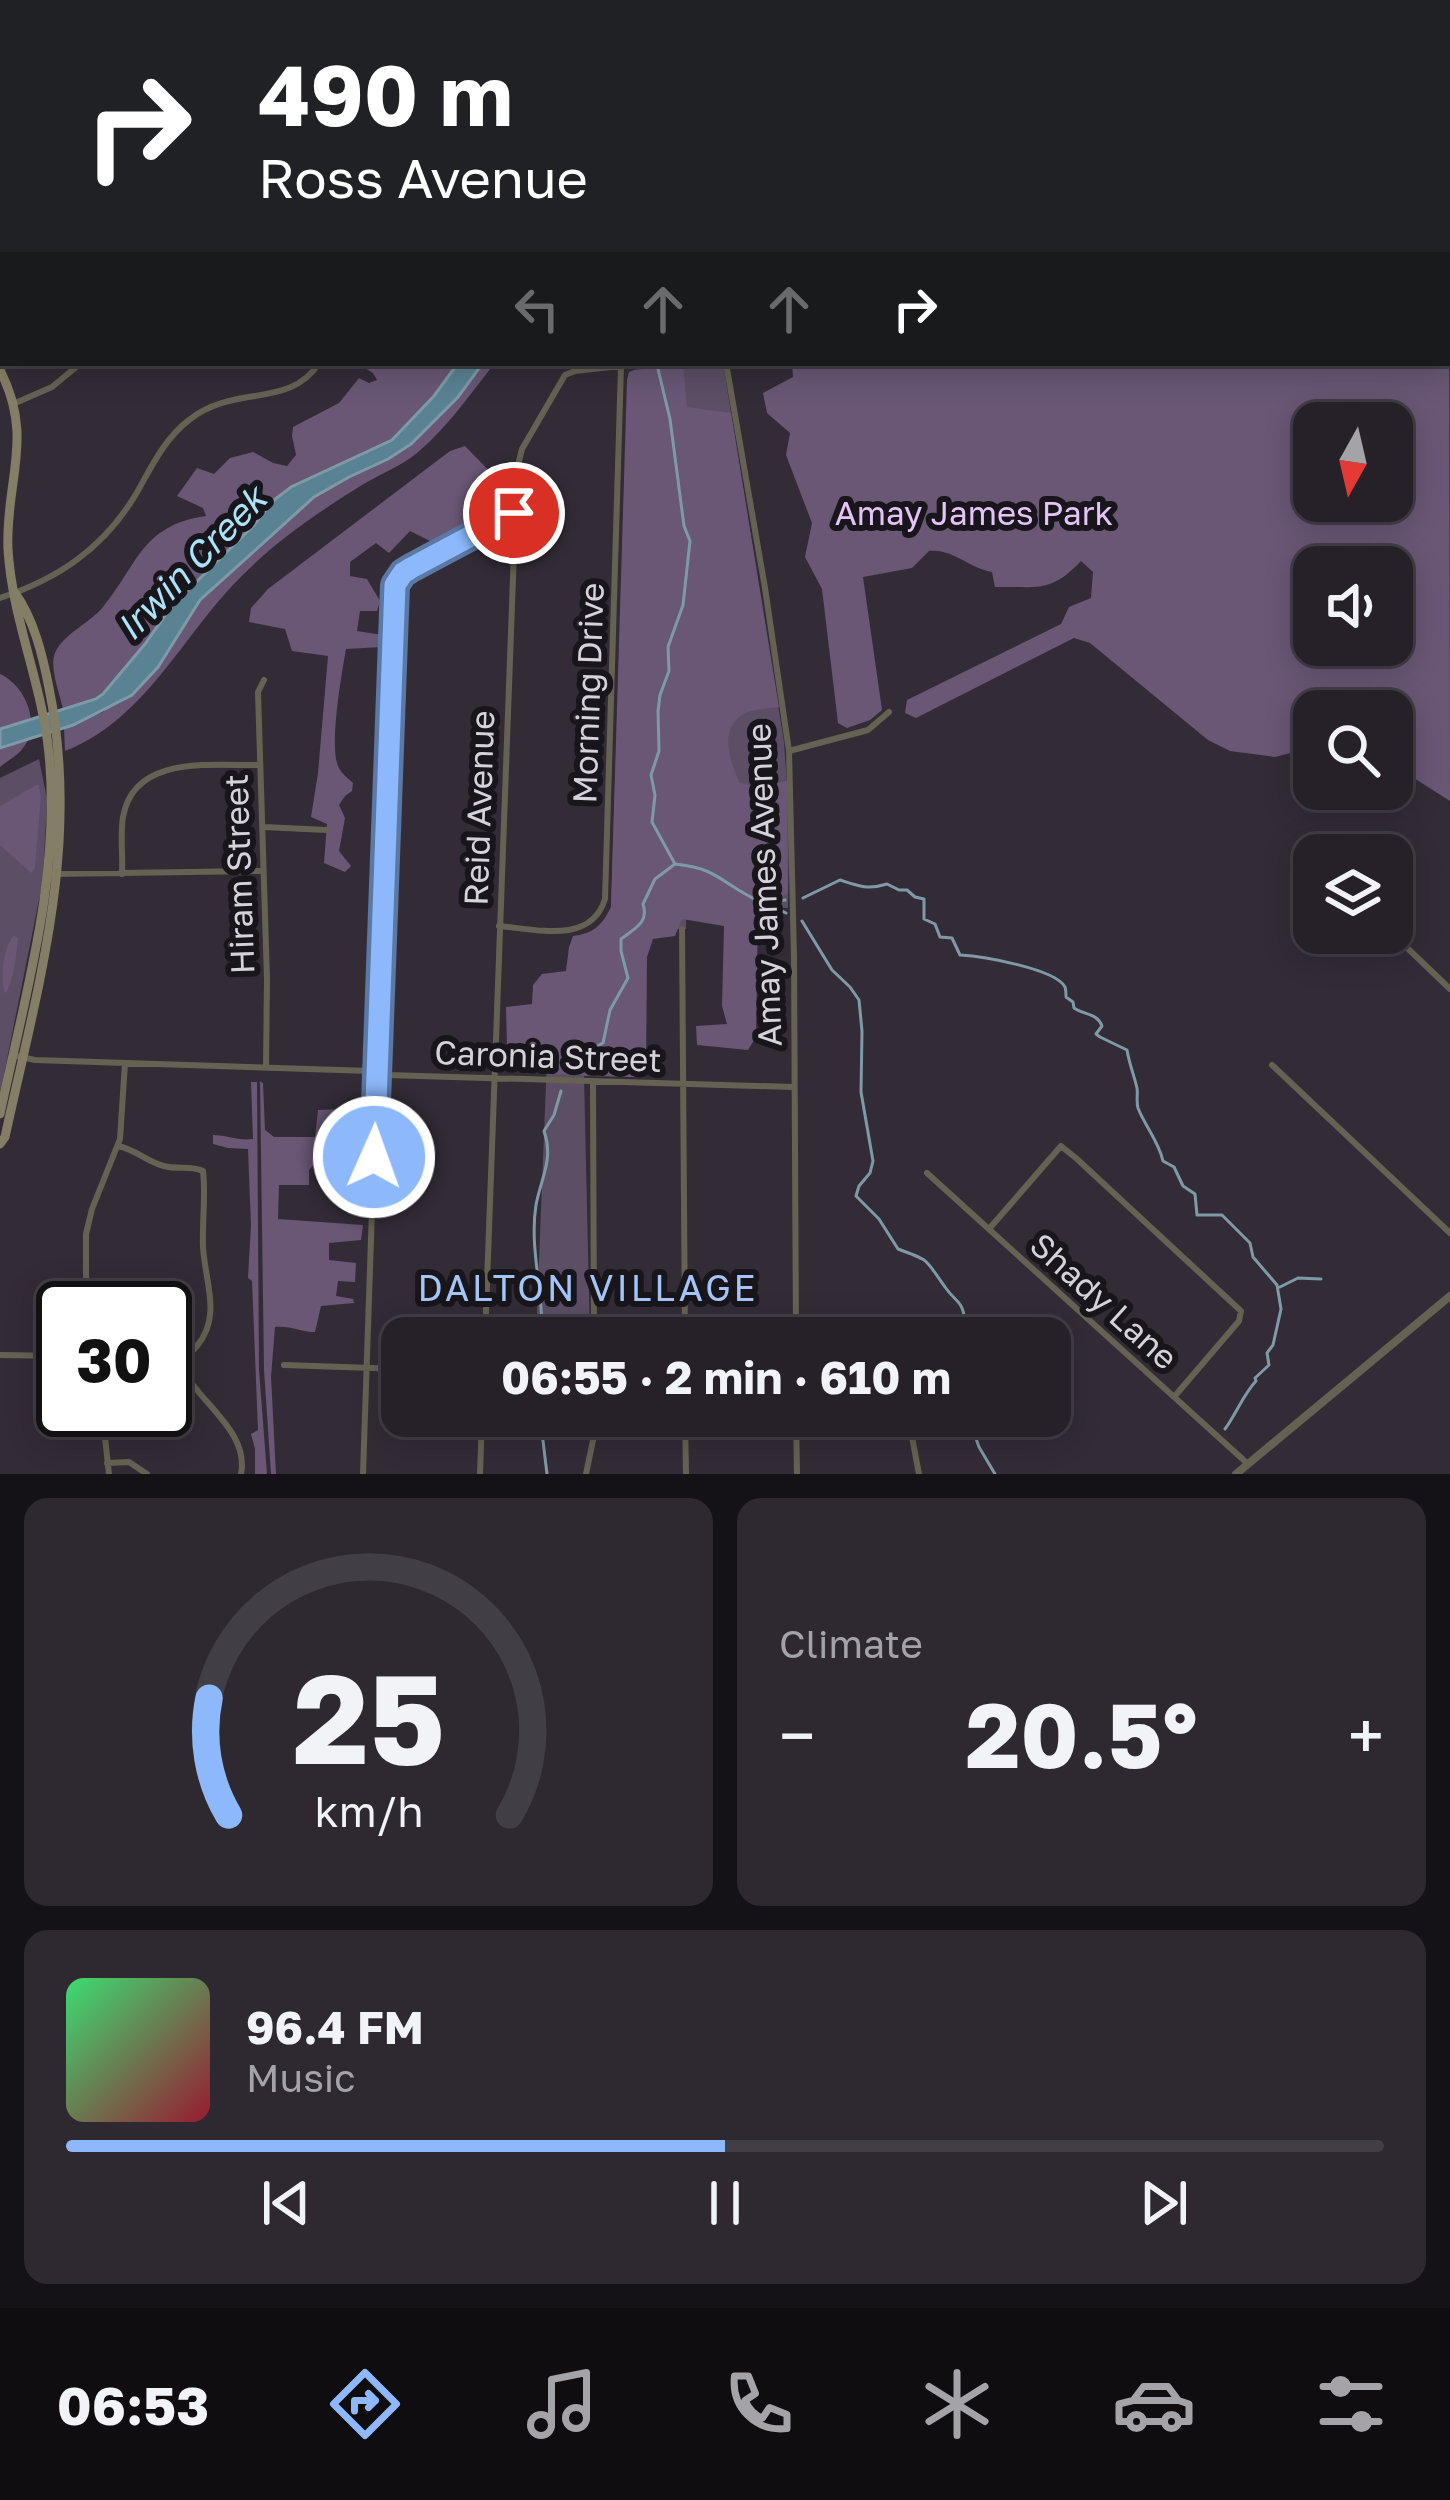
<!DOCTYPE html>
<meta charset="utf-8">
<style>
:root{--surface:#262129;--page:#2e2931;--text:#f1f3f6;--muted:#a4a3a8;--line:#423e46;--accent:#8db9fc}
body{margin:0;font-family:"Golos Text",sans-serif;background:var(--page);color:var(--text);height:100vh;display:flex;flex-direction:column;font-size:45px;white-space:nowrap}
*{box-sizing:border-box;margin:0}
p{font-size:39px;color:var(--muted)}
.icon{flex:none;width:66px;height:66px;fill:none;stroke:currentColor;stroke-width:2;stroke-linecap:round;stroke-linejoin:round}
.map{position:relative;height:1474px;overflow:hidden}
.drawer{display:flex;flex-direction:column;gap:24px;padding:24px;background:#151217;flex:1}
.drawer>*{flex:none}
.banner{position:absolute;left:0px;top:0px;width:1452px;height:366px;box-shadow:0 6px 30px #0003,0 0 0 3px var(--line);background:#202124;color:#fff;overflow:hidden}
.needle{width:78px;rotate:188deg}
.tools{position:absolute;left:1293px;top:402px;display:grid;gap:24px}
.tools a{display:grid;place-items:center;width:120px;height:120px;border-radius:24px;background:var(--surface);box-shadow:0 6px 30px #0003,0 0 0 3px var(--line);font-size:60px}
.speed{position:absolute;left:36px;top:1281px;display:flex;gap:24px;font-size:60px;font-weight:700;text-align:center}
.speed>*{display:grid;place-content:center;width:156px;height:156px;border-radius:50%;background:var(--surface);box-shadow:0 6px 30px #0003,0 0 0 3px var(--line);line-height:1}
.speed .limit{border:6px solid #111;border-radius:18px;background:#fff;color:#111}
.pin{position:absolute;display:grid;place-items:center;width:102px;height:102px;color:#fff;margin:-51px;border:6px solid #fff;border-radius:50%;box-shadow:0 3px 12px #0007}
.me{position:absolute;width:132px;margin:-66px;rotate:2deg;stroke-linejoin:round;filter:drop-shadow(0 0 9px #0008)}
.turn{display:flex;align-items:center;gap:42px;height:252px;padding:0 60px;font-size:54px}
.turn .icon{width:156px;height:156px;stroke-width:2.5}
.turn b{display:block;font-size:84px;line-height:102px}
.lanes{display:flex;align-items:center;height:114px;padding:0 60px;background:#0003;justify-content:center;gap:60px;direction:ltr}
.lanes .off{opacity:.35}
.big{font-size:90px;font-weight:700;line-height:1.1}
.drawer .card{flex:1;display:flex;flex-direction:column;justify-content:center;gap:18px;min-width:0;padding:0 42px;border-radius:24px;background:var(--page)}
.drawer .dial{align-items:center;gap:0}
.dial svg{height:312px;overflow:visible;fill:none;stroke:var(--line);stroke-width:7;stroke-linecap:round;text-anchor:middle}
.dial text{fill:var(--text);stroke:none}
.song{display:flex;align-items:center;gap:36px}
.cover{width:144px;height:144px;border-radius:18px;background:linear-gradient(135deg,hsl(140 70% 55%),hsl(350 70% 35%))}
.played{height:12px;border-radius:6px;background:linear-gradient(90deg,var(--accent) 50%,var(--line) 50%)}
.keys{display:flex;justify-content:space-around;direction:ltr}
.heat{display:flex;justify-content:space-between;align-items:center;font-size:66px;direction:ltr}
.drawer .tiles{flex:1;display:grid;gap:24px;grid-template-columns:1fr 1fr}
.card:last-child{grid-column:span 2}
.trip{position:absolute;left:381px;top:1317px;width:690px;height:120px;border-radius:24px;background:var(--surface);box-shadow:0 6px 30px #0003,0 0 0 3px var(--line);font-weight:700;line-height:120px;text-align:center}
.menu{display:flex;height:192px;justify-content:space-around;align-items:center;background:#0f0d10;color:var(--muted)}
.menu .icon{width:84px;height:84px}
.menu .selected{color:var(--accent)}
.menu b{font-size:54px;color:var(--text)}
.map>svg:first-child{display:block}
.green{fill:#5c4e65}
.forest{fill:#695775;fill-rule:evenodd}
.water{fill:#598292;stroke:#7e9aa7;stroke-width:3}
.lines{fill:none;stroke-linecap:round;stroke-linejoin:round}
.stream{stroke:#7e9aa7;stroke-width:3}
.minor{stroke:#666253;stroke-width:6}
.tertiary{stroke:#666253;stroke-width:8}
.secondary{stroke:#857e66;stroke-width:9}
.route-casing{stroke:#5c78a4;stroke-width:30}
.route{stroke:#8db9fc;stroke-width:21}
.labels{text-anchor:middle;stroke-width:12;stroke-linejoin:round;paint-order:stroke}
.park-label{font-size:33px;fill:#e4c3f9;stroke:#19161b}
.street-label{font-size:33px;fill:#d6d2d9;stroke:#19161b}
.water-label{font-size:36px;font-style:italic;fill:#abe4fa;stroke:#19161b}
.neighbourhood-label{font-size:36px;letter-spacing:3px;fill:#a4c5f7;stroke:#19161b}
</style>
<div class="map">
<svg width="1450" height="1474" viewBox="0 0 1450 1474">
<rect width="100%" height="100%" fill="#332c37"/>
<path class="green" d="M 697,363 L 723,363 L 784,742 L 789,814 L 788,908 L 739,907 L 686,919 L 686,929 L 642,929 L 635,1077 L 584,1076 L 590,1338 L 536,1337 L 550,982 L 572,983 L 573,936 C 593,934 603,925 611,907 L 628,375 L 634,370 Z
M 39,759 L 47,799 L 43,880 L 0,1094 L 0,778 Z"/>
<path class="forest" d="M 893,0 L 1234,0 L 1235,3 L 891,3 Z
M 1449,201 L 1450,801 L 1392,764 L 1392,711 L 1314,711 L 1314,747 L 1275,757 L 1230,751 L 1208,740 L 1090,643 L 1074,638 L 916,718 L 905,713 L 907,700 L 1061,624 L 1069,607 L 1091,598 L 1093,572 L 1081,561 C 1050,594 1037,586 995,587 L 992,572 C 969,568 952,548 929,551 L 912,568 L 863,577 L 882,710 L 870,720 L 847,728 L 838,723 L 822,589 L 805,557 L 812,523 L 786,455 L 790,433 L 767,413 L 763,393 L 793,377 L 792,363 L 1449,363 ZM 1314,423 L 1392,423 L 1392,501 L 1314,501 ZM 1314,567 L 1392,567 L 1392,645 L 1314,645 Z
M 357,363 L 458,363 L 434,395 L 392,440 L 291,487 L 274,500 L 254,525 L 171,607 L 145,644 L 103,694 L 96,699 L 63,709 C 60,694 49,667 55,653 C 63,634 90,623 103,607 C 138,564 142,525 206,516 L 203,508 L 177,496 L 197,468 L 214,474 L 230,458 L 253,452 L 273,463 L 287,466 L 296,455 L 292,436 L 293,427 L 339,403 L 359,378 L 369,383 L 377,380 L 373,373 Z
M 483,363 L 495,363 C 470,394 448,427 417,453 C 401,466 380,474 362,485 C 315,514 270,545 232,586 C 179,643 141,722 65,751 L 64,728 L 103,712 L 177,636 L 200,600 L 314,497 L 349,477 L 388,459 L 411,444 L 458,397 Z
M 683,365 L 687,407 L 731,413 L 779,707 C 769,708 757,709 748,712 C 717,725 729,760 740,783 L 755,786 L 787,781 L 788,893 L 758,908 L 756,1037 L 748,1050 L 697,1045 L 696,1026 L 727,1024 L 722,1006 L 724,926 L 682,919 L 675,936 L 653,939 L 647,957 L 646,1072 L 635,1077 L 547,1074 L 537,1054 L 507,1048 L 506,1007 L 532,1004 L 533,985 L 542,974 L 566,971 L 569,947 L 573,936 C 593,934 603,925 611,907 L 627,380 L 629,372 L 634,370 Z
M 465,446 L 503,485 L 500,513 L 458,538 L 436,544 L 410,531 L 389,553 L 376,543 L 350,562 L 350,576 L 367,579 L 380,601 L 377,611 L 360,611 L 357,631 L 383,635 L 382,647 L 346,649 C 342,672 328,750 339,768 C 342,774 348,778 353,783 L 352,791 L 345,796 L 339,805 L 345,818 L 339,851 L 351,866 L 345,872 L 324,863 L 327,824 L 311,817 L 318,773 L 328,656 L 292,651 L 285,629 L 249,622 L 251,608 L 268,589 L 450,451 Z
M 0,674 C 25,685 42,724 23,748 C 17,756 7,761 0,767 Z
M 36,785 L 39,785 L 41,797 L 35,868 L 31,873 L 0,845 L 0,806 Z
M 14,935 L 18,938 C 16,956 15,979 5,994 C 0,977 2,950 14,935 Z
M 260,1081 L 263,1083 L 265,1130 L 274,1137 L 315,1137 L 318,1110 L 343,1109 L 336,1142 L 309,1170 L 309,1185 L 279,1185 L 278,1219 L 363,1225 L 361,1240 L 329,1243 L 329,1260 L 356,1263 L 355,1282 L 338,1281 L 336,1296 L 353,1299 L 354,1303 L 321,1306 L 315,1332 C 301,1332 290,1325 275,1327 L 271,1377 L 276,1474 L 271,1474 L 264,1370 Z
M 251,1082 L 257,1082 L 259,1370 L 267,1474 L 255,1474 L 255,1449 L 251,1434 L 258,1430 L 252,1281 L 248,1278 L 251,1225 L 248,1149 L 228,1148 L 213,1144 L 213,1135 C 227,1135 238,1141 253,1139 Z"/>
<path class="water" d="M 458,363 L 483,363 L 458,397 L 411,444 L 388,459 L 349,477 L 314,497 L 200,600 L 158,667 L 132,695 L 73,725 L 0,748 L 0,729 L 96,699 L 103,694 L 145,644 L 171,607 L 254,525 L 274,500 L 291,487 L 392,440 L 434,396 Z"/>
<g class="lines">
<path class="stream" d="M 987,0 L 988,3
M 0,92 L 3,92
M 658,369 L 670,419 L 684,526 L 690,541 L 683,605 L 668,647 L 669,671 L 660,695 L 658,711 L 659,751 L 651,775 L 655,795 L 652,822 L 675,864
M 803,898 L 840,880 C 858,886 868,890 887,884 L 899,890 L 907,890 L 915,897 L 924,899 L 924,919 L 935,924 L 940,937 L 952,938 L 960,955 C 982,956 1056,969 1065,987 C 1066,990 1066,994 1066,997 L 1073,1002 L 1074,1008 C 1084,1015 1097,1013 1102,1026 L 1096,1034 L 1100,1037 L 1127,1050 C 1129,1063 1134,1075 1137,1088 C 1138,1094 1136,1101 1138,1108 C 1145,1126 1159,1142 1163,1161 L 1174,1167 L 1183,1186 L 1195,1194 L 1197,1215 L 1222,1215 L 1250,1243 L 1253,1257 L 1277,1285 L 1281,1309 L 1273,1345 L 1267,1353 L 1269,1365 L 1255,1378 L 1256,1381 C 1243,1395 1236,1414 1225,1429
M 769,902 L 785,900
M 802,921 L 832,970 L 850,987 L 859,1000 L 862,1031 L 861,1092 L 873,1161 L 870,1173 L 859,1186 L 856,1196 L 879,1219 L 898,1249 C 931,1261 924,1258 945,1287 C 956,1303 963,1300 965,1322 L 954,1334 L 955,1338
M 566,1071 L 580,1055 L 603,1043 L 610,1010 L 628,978 L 621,951 L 621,939 C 635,928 649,923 643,904 L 655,879 L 675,864 C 714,868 718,879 749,896 C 760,903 774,907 786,913
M 1280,1287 L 1298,1278 L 1321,1279
M 542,1338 C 544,1294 529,1248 536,1205 C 541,1178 554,1159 544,1131 L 554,1115 L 561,1091
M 540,1416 L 547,1474
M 968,1416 L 979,1447 L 995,1474"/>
<path class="minor" d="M 70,0 L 72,3
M 237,3 L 239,0
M 406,3 L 411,0
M 596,3 L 601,0
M 787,3 L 792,0
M 0,166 L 3,166
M 726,363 L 765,588 L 789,751 L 794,956 L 796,1338
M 13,404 L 52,387 L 81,363
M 0,598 C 58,579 104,548 136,494 C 151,468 164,439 189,420 C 233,384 290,409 319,363
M 264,680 L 258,692 L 267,979 L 266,1067
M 789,751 L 868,730 L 889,712
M 263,827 L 327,830
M 52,874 L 261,871
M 122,874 C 123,855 120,835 123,817 C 134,754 213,766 260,765
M 499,926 C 536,929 591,945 605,899 L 621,366
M 682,929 L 685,1338
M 1400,941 L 1450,989
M 12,1055 L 35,1060 L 370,1071 L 387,1075 L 793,1087
M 1272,1065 L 1450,1233
M 593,1082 L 594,1338
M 118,1146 C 135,1149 147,1162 164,1166 C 178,1170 191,1165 203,1171 C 206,1197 202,1222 203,1247 C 205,1282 222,1316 197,1346 C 187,1358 179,1362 165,1361
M 927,1173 L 1248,1464
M 989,1229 L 1061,1146 L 1077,1159 L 1241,1311 L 1239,1321 L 1174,1397
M 90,1308 L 86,1276 L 86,1234 L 92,1209 L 120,1139 L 125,1063
M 894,1337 L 894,1338
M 485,1338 L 517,469 L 522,449 L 565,375 L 575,371 L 646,363
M 0,1355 L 63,1356
M 179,1362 C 196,1402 250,1430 241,1474
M 284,1365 L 402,1369
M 102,1410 L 109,1474
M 685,1416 L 686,1474
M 796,1416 L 797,1474
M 908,1416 L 919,1474
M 107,1463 L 129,1462 L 147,1474
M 363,1474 L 393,593 L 403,573 L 512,514
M 480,1474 L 482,1416
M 586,1474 L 598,1416"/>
<path class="tertiary" d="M 1236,1474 L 1450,1296"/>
<path class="secondary" d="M 0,370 C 35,438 5,481 8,549 C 12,619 42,683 49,754 C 61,876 25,995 0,1114
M 0,1144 L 5,1137 C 38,985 81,845 49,688 C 43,657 34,619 15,593"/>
</g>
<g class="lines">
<g class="route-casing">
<path id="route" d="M 374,1157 L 395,585 L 403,573 L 411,568 L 514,513"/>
</g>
<use href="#route" class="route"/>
</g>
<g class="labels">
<g class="park-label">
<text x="974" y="525">Amay James Park</text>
</g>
<g class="street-label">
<text transform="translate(588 693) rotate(-88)" y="12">Morning Drive</text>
<text transform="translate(479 808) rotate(-88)" y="12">Reid Avenue</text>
<text transform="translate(239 874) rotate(-92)" y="12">Hiram Street</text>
<text transform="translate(764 885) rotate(-92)" y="12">Amay James Avenue</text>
<text transform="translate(548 1056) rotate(2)" y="12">Caronia Street</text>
<text transform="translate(1104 1301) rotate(42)" y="12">Shady Lane</text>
</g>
<g class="water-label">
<text transform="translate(191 563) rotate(-46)" y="13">Irwin Creek</text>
</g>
<g class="neighbourhood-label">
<text x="588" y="1301">DALTON VILLAGE</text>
</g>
</g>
</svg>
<div class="tools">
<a><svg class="needle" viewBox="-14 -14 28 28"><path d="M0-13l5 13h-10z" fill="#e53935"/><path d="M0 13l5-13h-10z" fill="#a4a3a8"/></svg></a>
<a><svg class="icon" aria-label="sound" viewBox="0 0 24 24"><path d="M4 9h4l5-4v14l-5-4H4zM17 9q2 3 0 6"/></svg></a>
<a><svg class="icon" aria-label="search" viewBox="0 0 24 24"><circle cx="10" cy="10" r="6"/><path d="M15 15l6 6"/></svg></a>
<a><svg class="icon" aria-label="layers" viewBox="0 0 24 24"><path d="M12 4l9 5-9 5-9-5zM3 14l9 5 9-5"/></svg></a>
</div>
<div class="speed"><div class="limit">30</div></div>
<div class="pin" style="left:514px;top:513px;background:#d93025"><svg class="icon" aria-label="arrive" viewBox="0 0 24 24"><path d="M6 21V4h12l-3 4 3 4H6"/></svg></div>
<svg class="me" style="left:374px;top:1157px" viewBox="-20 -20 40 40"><circle r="17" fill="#8db9fc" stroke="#fff" stroke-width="3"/><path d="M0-11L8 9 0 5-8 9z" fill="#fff"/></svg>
<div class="trip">06:55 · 2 min · 610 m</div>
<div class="banner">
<div class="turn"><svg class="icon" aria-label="right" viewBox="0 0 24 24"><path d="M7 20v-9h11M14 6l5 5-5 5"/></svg><div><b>490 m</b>Ross Avenue</div></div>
<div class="lanes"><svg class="icon off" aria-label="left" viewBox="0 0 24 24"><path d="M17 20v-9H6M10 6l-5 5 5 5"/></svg><svg class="icon off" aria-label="ahead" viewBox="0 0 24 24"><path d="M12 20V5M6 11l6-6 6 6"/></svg><svg class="icon off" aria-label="ahead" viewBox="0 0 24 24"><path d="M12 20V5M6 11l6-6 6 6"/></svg><svg class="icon" aria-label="right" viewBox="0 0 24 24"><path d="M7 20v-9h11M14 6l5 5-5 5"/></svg></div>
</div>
</div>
<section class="drawer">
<div class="tiles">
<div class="card dial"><svg viewBox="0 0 100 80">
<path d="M14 69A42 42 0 1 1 86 69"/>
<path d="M14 69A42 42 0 0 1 9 39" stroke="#8db9fc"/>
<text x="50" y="56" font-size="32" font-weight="700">25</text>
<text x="50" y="72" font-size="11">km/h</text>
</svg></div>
<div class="card"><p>Climate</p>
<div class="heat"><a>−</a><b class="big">20.5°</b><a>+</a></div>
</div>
<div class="card">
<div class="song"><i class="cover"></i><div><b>96.4 FM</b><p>Music</p></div></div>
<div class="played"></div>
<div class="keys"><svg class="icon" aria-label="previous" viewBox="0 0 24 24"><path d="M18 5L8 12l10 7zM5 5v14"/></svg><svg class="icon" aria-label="pause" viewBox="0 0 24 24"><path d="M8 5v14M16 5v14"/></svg><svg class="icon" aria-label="next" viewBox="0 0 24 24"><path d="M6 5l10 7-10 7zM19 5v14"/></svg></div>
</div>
</div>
</section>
<nav class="menu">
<b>06:53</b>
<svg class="icon selected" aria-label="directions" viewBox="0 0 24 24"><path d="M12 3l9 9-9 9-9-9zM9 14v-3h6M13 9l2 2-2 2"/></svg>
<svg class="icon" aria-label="music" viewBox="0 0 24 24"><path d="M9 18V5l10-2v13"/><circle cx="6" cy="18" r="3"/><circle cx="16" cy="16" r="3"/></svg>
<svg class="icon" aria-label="phone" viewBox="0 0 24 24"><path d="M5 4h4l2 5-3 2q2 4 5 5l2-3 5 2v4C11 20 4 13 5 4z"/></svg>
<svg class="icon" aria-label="climate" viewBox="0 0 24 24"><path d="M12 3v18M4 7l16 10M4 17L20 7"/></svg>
<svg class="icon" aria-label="car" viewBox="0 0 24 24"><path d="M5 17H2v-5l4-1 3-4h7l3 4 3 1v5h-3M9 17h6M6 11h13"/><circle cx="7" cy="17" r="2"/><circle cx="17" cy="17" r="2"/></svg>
<svg class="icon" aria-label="filters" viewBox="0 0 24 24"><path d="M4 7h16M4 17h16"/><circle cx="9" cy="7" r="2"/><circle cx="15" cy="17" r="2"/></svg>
</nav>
